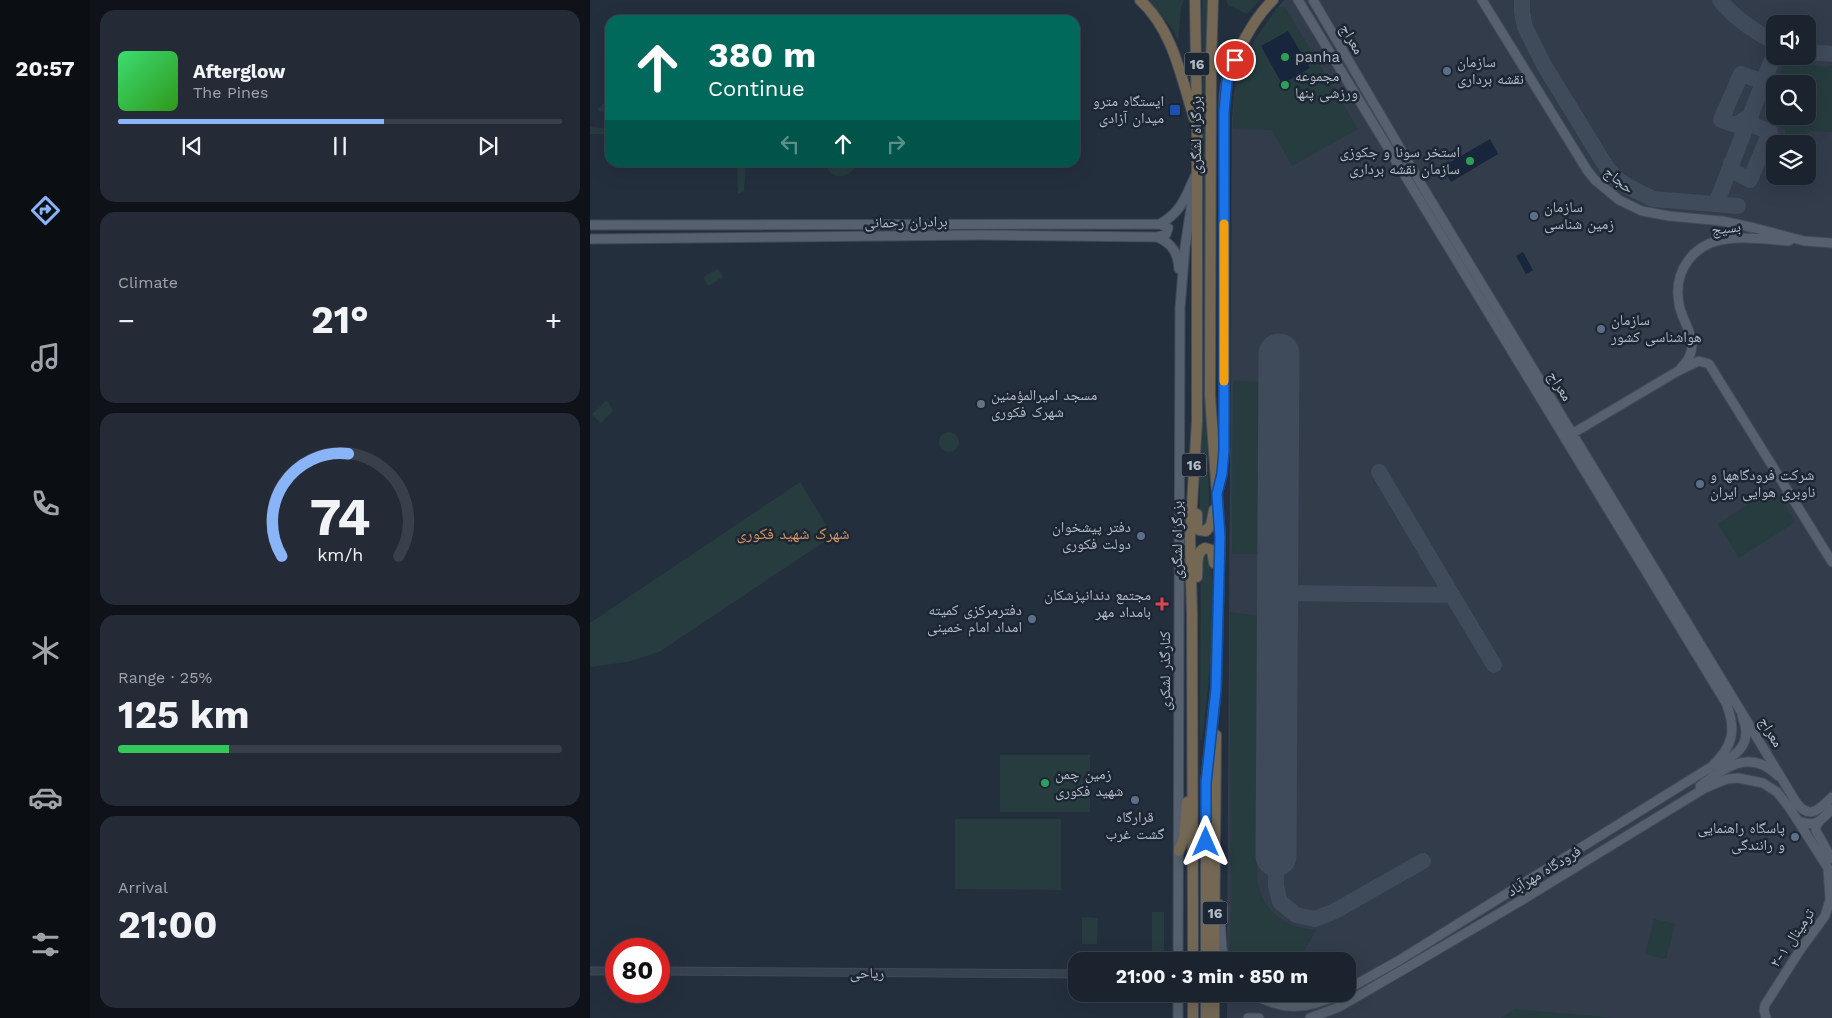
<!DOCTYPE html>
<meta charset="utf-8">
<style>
:root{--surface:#1b232e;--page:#242b36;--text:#f1f3f6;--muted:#a0a4aa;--line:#39404a;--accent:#8ab4f8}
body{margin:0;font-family:"Work Sans","Noto Naskh Arabic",sans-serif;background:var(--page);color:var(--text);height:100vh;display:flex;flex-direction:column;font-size:19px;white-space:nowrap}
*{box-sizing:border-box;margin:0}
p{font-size:16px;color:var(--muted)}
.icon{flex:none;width:28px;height:28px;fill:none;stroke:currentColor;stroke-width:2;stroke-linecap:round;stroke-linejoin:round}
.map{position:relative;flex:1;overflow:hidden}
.details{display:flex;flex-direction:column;gap:10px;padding:10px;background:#0f1319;width:500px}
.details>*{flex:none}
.top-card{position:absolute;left:15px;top:15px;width:475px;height:152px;border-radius:15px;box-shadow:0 5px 20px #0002,0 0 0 1px var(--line);background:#00695c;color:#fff;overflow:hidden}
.buttons{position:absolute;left:1176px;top:15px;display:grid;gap:10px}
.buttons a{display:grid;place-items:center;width:50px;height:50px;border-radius:10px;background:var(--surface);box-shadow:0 5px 20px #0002,0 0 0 1px var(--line);font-size:25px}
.speed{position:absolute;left:15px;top:938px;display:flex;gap:10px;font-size:25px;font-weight:700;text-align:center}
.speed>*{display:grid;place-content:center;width:65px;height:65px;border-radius:50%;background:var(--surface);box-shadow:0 5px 20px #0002,0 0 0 1px var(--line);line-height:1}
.speed .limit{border:8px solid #d22;background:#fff;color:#111}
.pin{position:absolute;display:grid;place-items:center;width:42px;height:42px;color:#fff;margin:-21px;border:2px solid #fff;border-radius:50%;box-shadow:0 1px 5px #0007}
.me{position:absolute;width:55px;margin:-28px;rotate:0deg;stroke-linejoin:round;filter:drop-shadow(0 0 4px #0008)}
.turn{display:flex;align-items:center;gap:18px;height:105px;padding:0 20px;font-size:22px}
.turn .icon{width:65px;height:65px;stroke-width:2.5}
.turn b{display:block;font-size:35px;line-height:42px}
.lanes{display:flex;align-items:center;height:48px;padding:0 20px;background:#0003;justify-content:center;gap:25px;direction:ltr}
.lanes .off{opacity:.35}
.big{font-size:38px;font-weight:700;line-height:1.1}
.details .widget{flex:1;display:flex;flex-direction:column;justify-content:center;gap:8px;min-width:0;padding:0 18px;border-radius:15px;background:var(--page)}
.details .dial{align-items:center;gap:0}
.dial svg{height:130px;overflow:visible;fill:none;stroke:var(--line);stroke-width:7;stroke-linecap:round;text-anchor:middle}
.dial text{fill:var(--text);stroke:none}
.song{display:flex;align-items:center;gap:15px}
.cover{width:60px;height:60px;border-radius:8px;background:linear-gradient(135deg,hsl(140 70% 55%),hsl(110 70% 35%))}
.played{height:5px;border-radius:2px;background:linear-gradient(90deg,var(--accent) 60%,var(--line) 60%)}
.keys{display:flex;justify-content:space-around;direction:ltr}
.heat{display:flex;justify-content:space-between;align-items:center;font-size:28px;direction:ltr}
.charge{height:8px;border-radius:4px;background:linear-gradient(90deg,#34c759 25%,var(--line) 0)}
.trip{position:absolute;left:478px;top:952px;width:288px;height:50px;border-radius:15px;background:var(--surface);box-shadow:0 5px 20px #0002,0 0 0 1px var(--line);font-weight:700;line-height:50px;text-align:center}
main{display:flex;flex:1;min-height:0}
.dock{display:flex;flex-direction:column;width:90px;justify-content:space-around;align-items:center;background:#0b0e12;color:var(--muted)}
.dock .icon{width:35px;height:35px}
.dock .selected{color:var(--accent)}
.dock b{font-size:22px;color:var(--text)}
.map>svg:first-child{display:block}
.airport{fill:#323c4b;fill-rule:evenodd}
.green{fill:#263c3f}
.water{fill:#17263c}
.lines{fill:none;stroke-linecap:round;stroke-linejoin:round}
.taxiway{stroke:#3f4a5a;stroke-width:16}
.runway{stroke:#3f4a5a;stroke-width:41}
.minor-casing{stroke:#414a57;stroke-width:9}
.major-casing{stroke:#414a57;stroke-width:11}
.highway-casing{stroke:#434c59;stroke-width:12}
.minor{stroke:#38414e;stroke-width:7}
.major{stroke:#56606e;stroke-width:9}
.highway{stroke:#746855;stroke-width:10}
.route-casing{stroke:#114b97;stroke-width:12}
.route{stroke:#1a73e8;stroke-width:9}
.slow{stroke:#f59e0b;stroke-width:9}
.leisure-dot{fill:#2e9e5b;stroke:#1d2633;stroke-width:2}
.service-dot{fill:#5c6f8a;stroke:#1d2633;stroke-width:2}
.transit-dot{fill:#1a4fb4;stroke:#1d2633;stroke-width:2}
.worship-dot{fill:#6b7280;stroke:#1d2633;stroke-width:2}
.health-dot{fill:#e0444e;stroke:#1d2633;stroke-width:2}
.labels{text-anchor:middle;stroke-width:5;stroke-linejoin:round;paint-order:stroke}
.shield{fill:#1d2633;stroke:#878f9c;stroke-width:1}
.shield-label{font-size:14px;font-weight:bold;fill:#b4bcc9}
.street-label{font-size:15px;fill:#b4bcc9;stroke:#1d2633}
.poi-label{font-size:15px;fill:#b4bcc9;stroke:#1d2633;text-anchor:start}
.neighbourhood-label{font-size:16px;fill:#d59563;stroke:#1d2633}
</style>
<main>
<nav class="dock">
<b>20:57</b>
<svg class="icon selected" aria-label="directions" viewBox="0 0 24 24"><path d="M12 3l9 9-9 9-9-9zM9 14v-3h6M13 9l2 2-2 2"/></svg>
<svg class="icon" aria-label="music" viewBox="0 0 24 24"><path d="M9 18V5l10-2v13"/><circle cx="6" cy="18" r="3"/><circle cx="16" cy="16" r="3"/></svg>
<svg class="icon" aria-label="phone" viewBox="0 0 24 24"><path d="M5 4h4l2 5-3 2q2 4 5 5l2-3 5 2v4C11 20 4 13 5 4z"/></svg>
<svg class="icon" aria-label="climate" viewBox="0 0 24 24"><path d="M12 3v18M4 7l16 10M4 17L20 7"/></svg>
<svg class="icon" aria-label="car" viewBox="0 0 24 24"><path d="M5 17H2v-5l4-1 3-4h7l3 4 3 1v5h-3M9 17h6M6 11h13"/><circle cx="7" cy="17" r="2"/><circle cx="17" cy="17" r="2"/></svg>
<svg class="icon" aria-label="filters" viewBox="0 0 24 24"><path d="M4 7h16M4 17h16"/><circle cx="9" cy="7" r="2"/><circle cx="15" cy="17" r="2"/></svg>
</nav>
<section class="details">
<div class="widget">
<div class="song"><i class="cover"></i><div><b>Afterglow</b><p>The Pines</p></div></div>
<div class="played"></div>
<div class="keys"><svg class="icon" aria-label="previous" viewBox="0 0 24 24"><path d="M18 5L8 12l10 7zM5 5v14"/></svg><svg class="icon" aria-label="pause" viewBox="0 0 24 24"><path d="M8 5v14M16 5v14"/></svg><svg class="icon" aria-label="next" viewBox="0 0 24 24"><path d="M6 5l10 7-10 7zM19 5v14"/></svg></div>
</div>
<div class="widget"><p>Climate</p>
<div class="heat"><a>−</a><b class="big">21°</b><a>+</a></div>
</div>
<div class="widget dial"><svg viewBox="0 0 100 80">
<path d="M14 69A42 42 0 1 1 86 69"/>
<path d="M14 69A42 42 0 0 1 55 6" stroke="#8ab4f8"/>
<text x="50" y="56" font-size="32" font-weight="700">74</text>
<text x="50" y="72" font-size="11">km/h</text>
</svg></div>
<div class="widget"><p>Range · 25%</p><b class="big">125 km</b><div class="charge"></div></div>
<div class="widget"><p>Arrival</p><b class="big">21:00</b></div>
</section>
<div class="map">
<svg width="1242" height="1018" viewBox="0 0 1242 1018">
<rect width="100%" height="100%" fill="#242f3e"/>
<path class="airport" d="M 694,0 L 1242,0 L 1242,1018 L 637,1018 L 637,994 L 756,994 L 756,961 L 637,961 L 642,118 L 644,95 L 649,72 L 666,38 L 688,7 ZM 1185,24 L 1218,24 L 1218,56 L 1185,56 ZM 1185,84 L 1218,84 L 1218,116 L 1185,116 ZM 1185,144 L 1218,144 L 1218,176 L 1185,176 Z"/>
<path class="green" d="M 559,0 L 594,0 L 591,8 L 588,42 L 583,30 Z
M 612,0 L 617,0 L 616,61 L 613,61 Z
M 636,0 L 670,0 L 657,14 L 638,5 Z
M 688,7 L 695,7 L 768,129 L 702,166 L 682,130 L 643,129 C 644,116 644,102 646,90 C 652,58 669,32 688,7 Z
M 1195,61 L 1235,67 L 1242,66 L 1242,132 L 1220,131 L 1207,144 L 1196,144 L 1195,129 L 1178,122 L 1185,85 L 1185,116 L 1218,116 L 1218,84 L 1185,84 Z
M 613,68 L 616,68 L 616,405 L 620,522 L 617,527 L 610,526 L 610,451 L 613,397 Z
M 20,97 L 20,112 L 8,111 L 9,108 Z
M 0,127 L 20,129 L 20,134 L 0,134 Z
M 147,163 L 156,163 L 154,191 L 148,194 Z
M 235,163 L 267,162 L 267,163 C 261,180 239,181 235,163 Z
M 128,269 L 133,277 L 118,286 L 113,277 Z
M 643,381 L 670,382 L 669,554 L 642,554 Z
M 17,400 L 23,411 L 11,423 L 2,414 Z
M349 442a10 10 0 1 1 20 0a10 10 0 1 1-20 0Z
M 210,482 L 243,536 L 69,652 L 37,662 L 0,667 L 0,623 Z
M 1184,488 L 1205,522 L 1149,558 L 1128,524 Z
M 614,551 L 622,557 L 622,651 L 612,740 L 610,740 L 611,556 Z
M 640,612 L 669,616 L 667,879 C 672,911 694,928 726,930 L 708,961 L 641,961 L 639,953 L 641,923 Z
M 410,755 L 500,755 L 500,812 L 410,812 Z
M 365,819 L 471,819 L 471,890 L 365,889 Z
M 562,912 L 574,912 L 574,961 L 562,961 Z
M 492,917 L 508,918 L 507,944 L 492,944 Z
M 1064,919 L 1085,924 L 1076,959 L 1055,954 Z
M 925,1009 L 1026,1018 L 911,1018 Z"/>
<path class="water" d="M 698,31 L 720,68 L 692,84 L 671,46 Z
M 900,139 L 908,154 L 861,182 L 852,167 Z
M 933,252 L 943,270 L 936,274 L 926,256 Z"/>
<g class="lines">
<path class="taxiway" d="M 932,0 L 932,12 L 935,27 L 954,65 L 1017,168 L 1026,178 L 1039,187 L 1063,199 L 1148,206
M 1130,0 C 1145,19 1163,31 1185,42
M 1218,52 L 1242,54
M 1141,163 L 1143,171 L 1160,180 L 1180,132 L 1163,125 L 1160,116 L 1146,125 L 1131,120 L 1151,74 L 1168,80 L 1176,77
M 1126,204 L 1185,52
M 789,472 L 862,595
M 687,593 L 862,595 L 904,665
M 686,856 L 686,886 L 690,902 L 706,915 L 725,919 L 745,911 L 833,861"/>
<path class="runway" d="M 686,856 L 689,354"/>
<g class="minor-casing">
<path id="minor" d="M 0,971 L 26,971
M 69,971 L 486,974"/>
</g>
<g class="major-casing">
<path id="major" d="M 708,0 L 1136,703 C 1147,730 1143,747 1121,767 L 808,961 L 756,990
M 723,0 L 837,194 L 1206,802 C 1220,821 1229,809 1242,797
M 892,0 L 997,170 L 1005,180 L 1029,200 L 1052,211 L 1079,216 L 1132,221 L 1165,228 L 1214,241 L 1242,243
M 570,224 C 593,211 596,195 607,172
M 0,225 L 570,224 L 578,228 L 576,234 L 567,237
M 0,239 L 393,235 L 567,237 C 582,243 588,253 589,269
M 1091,368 C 1097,362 1102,354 1102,345 C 1102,331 1091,318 1089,304 C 1083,271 1103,243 1137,239 C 1157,236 1179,240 1199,241
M 980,435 L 1088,371 L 1109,361 L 1119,364 L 1242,562
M 1126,765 C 1149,755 1163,743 1152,716
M 1110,786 C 1135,767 1161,748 1188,776
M 1208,821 C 1226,828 1230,821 1242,809
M 1229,822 L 1226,826 L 1226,831 L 1242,859
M 629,904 L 632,948 L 635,961
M 588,961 L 590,308 L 595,247 L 604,189
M 588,994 L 588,1018
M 662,994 C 694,1011 717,1010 749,994
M 658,1018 L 669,1018
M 720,1018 L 749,1007 L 823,964 L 932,900 L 1115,788 L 1137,779 L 1148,778 L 1173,783 L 1187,792 L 1199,807 L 1238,868 L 1240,900 L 1235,916 L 1210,950 L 1175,1005 L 1174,1010 L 1176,1018"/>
</g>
<g class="highway-casing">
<path id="highway" d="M 550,0 C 583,30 591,77 604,118
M 629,486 L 634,450 L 634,112 C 634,102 634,91 637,81 C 645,54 663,19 683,0
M 607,514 L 607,527 L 609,530 L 616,531 L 621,525 L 624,510
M 607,577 C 608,567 605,552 615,548 L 622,550 L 624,563
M 589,851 L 594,838 L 597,802
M 616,960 L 616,783 L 626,689 L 630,537 L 620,396 L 621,65 L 623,0
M 603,961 L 602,615 L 600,538 L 607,421 L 607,128 L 605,0
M 624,961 L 626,735
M 603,1018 L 603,994
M 616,1018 L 616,994
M 624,1018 L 624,994"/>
</g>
<use href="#minor" class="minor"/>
<use href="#major" class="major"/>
<use href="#highway" class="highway"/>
</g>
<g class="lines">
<g class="route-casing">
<path id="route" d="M 616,842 L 616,783 L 626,689 L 630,537 L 627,494 L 632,474 L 634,450 L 634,112 L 637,81 L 645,60"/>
</g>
<use href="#route" class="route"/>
<path class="slow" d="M 634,224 L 634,381"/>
</g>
<g class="leisure-dot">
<circle cx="695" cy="57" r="5"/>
<circle cx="695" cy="85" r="5"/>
<circle cx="880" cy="161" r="5"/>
<circle cx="455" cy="783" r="5"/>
</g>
<g class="service-dot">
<circle cx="857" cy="71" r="5"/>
<circle cx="944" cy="216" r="5"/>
<circle cx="1011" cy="329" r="5"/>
<circle cx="1110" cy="484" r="5"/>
<circle cx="551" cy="536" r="5"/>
<circle cx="442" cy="619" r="5"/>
<circle cx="545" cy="800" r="5"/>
<circle cx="1205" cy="837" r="5"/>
</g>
<rect class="transit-dot" x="579" y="104" width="12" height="12" rx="2.5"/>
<circle class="worship-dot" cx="391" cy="404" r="5"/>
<path class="health-dot" d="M569.5 596.5h5v5h5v5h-5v5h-5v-5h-5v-5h5z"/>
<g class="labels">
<g class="shield">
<rect x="594.5" y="52.5" width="25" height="23" rx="4"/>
<rect x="591.5" y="453.5" width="25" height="23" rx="4"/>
<rect x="612.5" y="901.5" width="25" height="23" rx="4"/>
</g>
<g class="shield-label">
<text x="607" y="69">16</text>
<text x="604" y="470">16</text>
<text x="625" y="918">16</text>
</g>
<g class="street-label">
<text transform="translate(762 39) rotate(60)" y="5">معراج</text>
<text transform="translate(606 135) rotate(-90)" y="5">بزرگراه لشگری</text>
<text transform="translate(1029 180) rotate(39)" y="5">حجاج</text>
<text transform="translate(316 222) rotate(-1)" y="5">برادران رحمانی</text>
<text transform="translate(1136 228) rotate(-7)" y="5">بسیج</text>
<text transform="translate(970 386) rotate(58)" y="5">معراج</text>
<text transform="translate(587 540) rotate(-90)" y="5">بزرگراه لشگری</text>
<text transform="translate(575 671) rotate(-90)" y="5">کنارگذر لشکری</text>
<text transform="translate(1181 732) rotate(59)" y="5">معراج</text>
<text transform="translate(954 871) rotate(-31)" y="5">فرودگاه مهرآباد</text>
<text transform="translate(1202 938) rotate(-56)" y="5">ترمینال ۱-۲</text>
<text x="277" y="978">ریاحی</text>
</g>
<g class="poi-label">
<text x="705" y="62">panha</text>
<text x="867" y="67">سازمان<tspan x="867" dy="17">نقشه برداری</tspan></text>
<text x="705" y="81">مجموعه<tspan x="705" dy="17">ورزشی پنها</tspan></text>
<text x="574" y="106" text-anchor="end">ایستگاه مترو<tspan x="574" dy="17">میدان آزادی</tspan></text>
<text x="870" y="157" text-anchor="end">استخر سونا و جکوزی<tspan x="870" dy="17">سازمان نقشه برداری</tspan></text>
<text x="954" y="212">سازمان<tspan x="954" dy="17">زمین شناسی</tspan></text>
<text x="1021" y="325">سازمان<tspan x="1021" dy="17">هواشناسی کشور</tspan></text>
<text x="401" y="400">مسجد امیرالمؤمنین<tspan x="401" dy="17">شهرک فکوری</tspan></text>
<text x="1120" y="480">شرکت فرودگاهها و<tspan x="1120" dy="17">ناوبری هوایی ایران</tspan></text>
<text x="541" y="532" text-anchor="end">دفتر پیشخوان<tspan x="541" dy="17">دولت فکوری</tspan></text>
<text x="561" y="600" text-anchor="end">مجتمع دندانپزشکان<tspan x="561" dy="17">بامداد مهر</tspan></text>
<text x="432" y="615" text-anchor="end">دفترمرکزی کمیته<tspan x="432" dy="17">امداد امام خمینی</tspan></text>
<text x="465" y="779">زمین چمن<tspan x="465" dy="17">شهید فکوری</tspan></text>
<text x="545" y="822" text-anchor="middle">قرارگاه<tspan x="545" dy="17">گشت غرب</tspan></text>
<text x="1195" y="833" text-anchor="end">پاسگاه راهنمایی<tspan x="1195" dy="17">و رانندگی</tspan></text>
</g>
<g class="neighbourhood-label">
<text x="203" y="539">شهرک شهید فکوری</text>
</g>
</g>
</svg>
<div class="buttons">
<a><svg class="icon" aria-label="sound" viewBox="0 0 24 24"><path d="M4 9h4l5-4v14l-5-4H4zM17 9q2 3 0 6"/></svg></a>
<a><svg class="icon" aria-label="search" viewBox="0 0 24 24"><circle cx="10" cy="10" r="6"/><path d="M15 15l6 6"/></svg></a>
<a><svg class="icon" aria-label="layers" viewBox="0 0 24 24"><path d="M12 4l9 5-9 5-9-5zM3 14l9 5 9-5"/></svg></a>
</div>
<div class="speed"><div class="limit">80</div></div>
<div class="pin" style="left:645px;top:60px;background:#d93025"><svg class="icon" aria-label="arrive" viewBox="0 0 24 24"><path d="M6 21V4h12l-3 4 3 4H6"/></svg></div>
<svg class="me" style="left:616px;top:842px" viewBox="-20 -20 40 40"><path d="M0-17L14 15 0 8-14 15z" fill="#1a73e8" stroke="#fff" stroke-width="4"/></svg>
<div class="trip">21:00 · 3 min · 850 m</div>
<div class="top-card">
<div class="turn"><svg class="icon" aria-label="ahead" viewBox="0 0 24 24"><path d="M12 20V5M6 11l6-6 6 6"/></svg><div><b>380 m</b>Continue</div></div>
<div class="lanes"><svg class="icon off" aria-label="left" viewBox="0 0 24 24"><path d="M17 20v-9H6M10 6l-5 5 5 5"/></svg><svg class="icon" aria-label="ahead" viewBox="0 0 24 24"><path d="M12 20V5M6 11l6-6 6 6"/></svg><svg class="icon off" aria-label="right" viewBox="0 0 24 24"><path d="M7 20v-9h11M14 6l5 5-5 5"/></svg></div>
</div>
</div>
</main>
